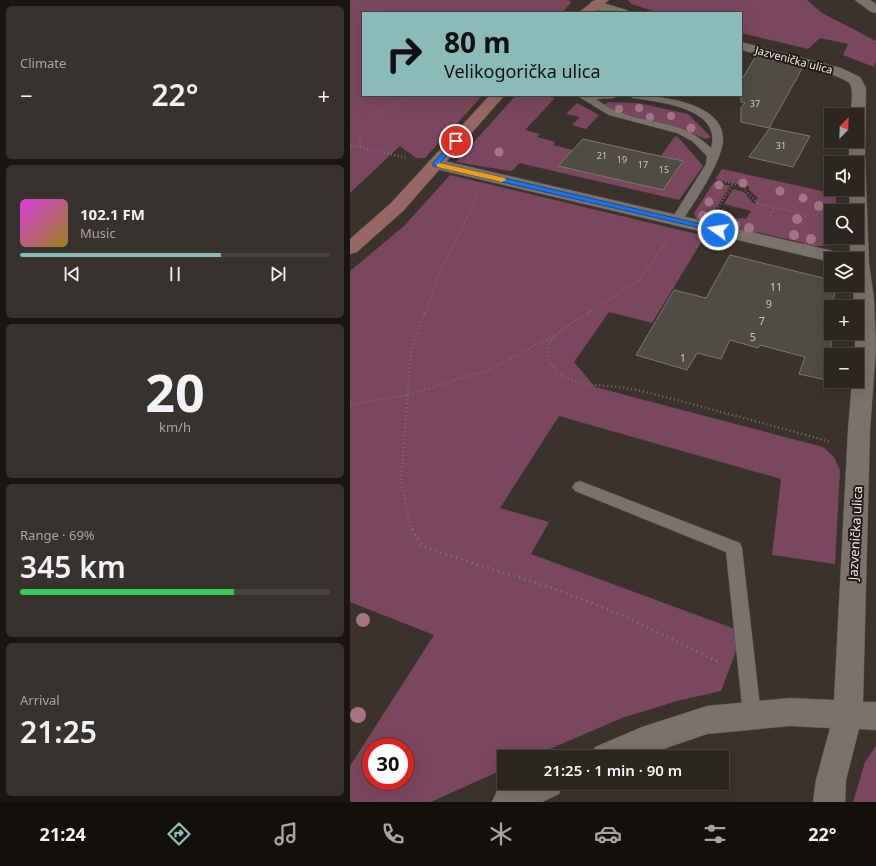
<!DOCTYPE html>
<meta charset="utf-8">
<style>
:root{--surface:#2c2621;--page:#38322e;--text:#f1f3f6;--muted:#a6a5a5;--line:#48433f;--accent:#8bbbb9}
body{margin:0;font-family:"Noto Sans",sans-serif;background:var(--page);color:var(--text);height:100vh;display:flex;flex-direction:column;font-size:15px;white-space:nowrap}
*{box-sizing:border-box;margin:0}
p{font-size:13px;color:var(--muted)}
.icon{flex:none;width:22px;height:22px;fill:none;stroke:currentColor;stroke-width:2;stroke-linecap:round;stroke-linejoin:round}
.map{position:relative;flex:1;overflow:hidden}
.side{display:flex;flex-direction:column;gap:6px;padding:6px;background:#181512;width:350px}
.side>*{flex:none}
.guide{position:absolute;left:12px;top:12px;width:380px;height:84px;border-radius:0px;box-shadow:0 4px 16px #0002,0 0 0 1px var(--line);background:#8bbbb9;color:#111;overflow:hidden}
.needle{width:26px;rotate:23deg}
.controls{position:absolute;left:474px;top:108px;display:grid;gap:8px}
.controls a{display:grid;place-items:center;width:40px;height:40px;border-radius:0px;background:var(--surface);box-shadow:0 4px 16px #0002,0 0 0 1px var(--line);font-size:20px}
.speed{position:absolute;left:12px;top:738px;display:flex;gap:8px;font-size:20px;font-weight:700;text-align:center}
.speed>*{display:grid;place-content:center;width:52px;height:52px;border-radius:50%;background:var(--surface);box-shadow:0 4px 16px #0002,0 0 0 1px var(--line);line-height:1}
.speed .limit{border:6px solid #d22;background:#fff;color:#111}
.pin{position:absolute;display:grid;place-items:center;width:34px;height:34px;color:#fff;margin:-17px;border:2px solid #fff;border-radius:50%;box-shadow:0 1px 4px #0007}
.me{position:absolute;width:44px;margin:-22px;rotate:283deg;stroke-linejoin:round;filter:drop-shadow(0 0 3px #0008)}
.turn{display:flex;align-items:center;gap:14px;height:84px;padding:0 16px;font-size:18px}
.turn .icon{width:52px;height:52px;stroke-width:2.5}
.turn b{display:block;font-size:28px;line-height:34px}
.big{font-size:30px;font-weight:600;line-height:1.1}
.side .tile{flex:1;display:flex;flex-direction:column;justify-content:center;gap:6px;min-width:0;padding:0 14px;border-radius:6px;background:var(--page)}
.side .dial{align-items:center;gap:0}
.dial b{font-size:52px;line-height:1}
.song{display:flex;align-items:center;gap:12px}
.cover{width:48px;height:48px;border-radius:6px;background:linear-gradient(135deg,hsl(300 70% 55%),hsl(50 70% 35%))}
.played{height:4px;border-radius:2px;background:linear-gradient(90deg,var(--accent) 65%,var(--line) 65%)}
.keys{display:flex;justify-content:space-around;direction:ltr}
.heat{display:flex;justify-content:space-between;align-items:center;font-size:22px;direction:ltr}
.charge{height:6px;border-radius:3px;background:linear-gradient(90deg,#34c759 69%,var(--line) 0)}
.trip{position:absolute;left:147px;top:750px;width:232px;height:40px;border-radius:0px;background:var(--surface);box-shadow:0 4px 16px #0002,0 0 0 1px var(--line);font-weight:600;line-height:40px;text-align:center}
.tabs{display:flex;height:64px;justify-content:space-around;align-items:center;background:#120f0d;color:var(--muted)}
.tabs .icon{width:28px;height:28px}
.tabs .selected{color:var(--accent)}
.tabs b{font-size:18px;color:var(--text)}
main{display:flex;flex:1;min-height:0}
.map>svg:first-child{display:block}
.green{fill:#7a475e;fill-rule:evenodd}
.building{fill:#4f4c43;stroke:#7c796f}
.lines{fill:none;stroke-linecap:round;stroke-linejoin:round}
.lane-casing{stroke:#58514c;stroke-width:1}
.street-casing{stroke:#58514c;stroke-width:1}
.secondary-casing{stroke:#58514c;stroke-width:1}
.path-far3{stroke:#776f6a;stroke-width:1.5;stroke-dasharray:0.5 2;stroke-linecap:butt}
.path-far2{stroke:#776f6a;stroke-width:2;stroke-dasharray:1 2.5;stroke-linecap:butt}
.path-far1{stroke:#776f6a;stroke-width:2.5;stroke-dasharray:1 3;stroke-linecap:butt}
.path{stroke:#776f6a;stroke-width:3;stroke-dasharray:1.5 4;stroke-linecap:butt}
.lane{fill:#7b726b;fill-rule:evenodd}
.street{fill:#7b726b;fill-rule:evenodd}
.secondary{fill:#986761;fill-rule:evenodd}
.tree{fill:#a47485}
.route{fill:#1a73e8;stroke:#114b97}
.slow{fill:#f59e0b}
.labels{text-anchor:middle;stroke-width:4;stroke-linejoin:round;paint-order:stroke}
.far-number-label{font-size:9px;fill:#c9c5c0}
.far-street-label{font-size:11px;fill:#f2ede9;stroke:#1f1b18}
.number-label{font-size:11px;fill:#c9c5c0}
.street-label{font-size:13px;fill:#f2ede9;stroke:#1f1b18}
</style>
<main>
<section class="side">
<div class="tile"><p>Climate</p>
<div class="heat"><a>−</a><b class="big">22°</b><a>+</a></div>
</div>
<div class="tile">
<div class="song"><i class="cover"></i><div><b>102.1 FM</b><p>Music</p></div></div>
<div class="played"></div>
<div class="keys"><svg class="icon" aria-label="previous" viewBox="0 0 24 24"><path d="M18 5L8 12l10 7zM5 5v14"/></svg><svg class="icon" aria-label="pause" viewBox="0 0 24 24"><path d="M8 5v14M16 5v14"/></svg><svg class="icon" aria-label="next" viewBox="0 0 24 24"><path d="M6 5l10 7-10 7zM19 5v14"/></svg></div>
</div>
<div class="tile dial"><b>20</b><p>km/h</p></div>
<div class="tile"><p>Range · 69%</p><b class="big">345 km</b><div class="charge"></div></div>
<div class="tile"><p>Arrival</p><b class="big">21:25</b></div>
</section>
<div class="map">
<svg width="526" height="802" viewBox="0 0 526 802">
<rect width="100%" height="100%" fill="#3b322c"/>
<path class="green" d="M 0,0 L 219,0 L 221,3 L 211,13 L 13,13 L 13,95 L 133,95 L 75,158 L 66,158 L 50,146 L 0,193 Z
M 278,0 L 457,0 L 472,13 L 526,41 L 526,61 L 524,67 L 493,55 L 498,44 L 470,38 L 458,49 L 391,33 L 391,13 L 309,13 L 281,4 Z
M 166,95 L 189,95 L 205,98 L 175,130 L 190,134 L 187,137 L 205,142 L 203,145 L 223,150 L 209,166 L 313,189 L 333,161 L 311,156 L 325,136 L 328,137 L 353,166 L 329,200 L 169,163 L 163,170 L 160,171 L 106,162 Z
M 258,102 L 289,103 L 338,114 L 361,137 L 356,139 C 327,126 276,124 254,105 Z
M 227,103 L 249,115 L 236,129 L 222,125 L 230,117 L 216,114 Z
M 372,169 L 486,194 L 486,208 L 498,211 L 481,211 L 481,237 L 493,237 C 482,247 467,247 453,246 L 454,243 L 407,232 L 405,234 L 352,222 L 346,218 L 344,213 L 364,182 L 380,186 L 361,216 L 378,220 L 389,218 L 396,219 L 401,211 L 374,204 L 383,189 L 394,192 L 404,204 L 408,198 L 398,189 L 400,187 L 365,179 Z
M 100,175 L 355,236 L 302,323 L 259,312 L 224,362 L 245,387 L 473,447 L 484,457 L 490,470 L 485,564 L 422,555 L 431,479 L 209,416 L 150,508 L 199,522 L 181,554 L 393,632 L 371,691 L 327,701 L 272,718 L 181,757 L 154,757 L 154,769 L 81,802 L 2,802 L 0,801 L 0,766 L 84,635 L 0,602 L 0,271 L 54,226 ZM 21,747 L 55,747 L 55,781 L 21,781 Z
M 526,746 L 526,802 L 503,802 L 515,762 Z"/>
<path class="building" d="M 406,56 L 453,67 L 419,128 L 391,122 L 391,108 L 395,103 L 391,102 L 391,81 Z
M 420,128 L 460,136 L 443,167 L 399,157 Z
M 233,139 L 291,152 L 333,161 L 313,190 L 208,166 Z
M 380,255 L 481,280 L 481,285 L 488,285 L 481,304 L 481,381 L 449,374 L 455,357 L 410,345 L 408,348 L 380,340 L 371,359 L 347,353 L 337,370 L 286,355 L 324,290 L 356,298 Z"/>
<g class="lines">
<g class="lane-casing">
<path id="lane" d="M 226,95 L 269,95 L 264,98 L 246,99 C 252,103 258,108 264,110 C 300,126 331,118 361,148 C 373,108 309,102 283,98 L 278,95 C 305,95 372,101 373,138 C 374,159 343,205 331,222 L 323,222 L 321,220 L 356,164 L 357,156 L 342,141 L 327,133 L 259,115 Z
M 230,481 L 390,543 L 392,548 L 411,715 L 409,721 L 402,724 L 395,721 L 393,715 L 376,552 L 225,491 L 222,487 L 225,483 Z"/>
</g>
<g class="street-casing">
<path id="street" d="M 505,0 L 520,0 L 526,4 L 526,13 L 521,12 Z
M 246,1 L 277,10 L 279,13 C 268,13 246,14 240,5 L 241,2 Z
M 391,42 L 491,68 L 510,77 L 516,88 L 515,155 L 519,263 L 524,299 L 526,348 L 520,430 L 513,702 L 526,702 L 526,730 L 509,729 L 496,780 L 495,802 L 463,802 L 466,780 L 480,728 L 439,726 L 357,734 L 290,757 L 241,757 L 245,747 L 292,727 L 357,706 L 439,698 L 484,700 L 498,430 L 502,381 L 507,381 L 507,355 L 505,355 L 505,333 L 507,333 L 507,307 L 504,307 L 503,285 L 507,285 L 507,259 L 481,259 L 481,262 L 86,169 L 80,168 L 78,164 L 80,160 L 86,159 L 500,255 L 500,237 L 507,237 L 507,211 L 500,211 L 499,189 L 507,189 L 507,163 L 499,163 L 499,141 L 507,141 L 507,115 L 500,115 C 501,107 504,91 500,84 C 492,73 409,55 391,50 Z
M 164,783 L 213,783 L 209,794 L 192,802 L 142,802 L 147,791 Z"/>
</g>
<g class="secondary-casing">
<path id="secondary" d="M 245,0 L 259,0 L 243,13 L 228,13 Z
M 140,95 L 155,95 L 53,211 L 7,252 L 0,254 L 0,239 L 41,203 Z"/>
</g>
<path class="path-far3" d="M 0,6 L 48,13
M 0,122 L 11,134
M 9,139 C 18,119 40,106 58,95"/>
<path class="path-far2" d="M 10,138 L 10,147
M 0,145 L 58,158
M 375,182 L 395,187 L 394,189 L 409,204 L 456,214 L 451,226
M 368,207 L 383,184
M 420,219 L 424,207
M 75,313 L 87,279 L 127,196
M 238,313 L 287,282 L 299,267 L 317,241"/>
<path class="path-far1" d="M 240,312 C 223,322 186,340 201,364 C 215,388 252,384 276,388 C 302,393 327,400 352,407 C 395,418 438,430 481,442
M 0,405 L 61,394 L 138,370 L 206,335
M 63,530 L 60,526 L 51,482 L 61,350 L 75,312"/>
<path class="path" d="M 62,529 L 71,544 L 84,551 L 200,587 L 274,616 L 371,663"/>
<use href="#lane" class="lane"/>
<use href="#street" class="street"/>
<use href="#secondary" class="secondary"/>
</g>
<g class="tree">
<circle cx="289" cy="108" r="4"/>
<circle cx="269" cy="109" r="4"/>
<circle cx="321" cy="116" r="4"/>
<circle cx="300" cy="117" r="4"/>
<circle cx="341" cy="128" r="4.5"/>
<circle cx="149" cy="152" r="4.5"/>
<circle cx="393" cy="183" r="4.5"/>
<circle cx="369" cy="185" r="4.5"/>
<circle cx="430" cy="191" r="4.5"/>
<circle cx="453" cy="198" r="4.5"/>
<circle cx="359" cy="202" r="4.5"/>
<circle cx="469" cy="206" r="5"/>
<circle cx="353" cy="216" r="5"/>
<circle cx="447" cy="219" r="5"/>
<circle cx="385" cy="225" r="5"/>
<circle cx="399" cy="228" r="5"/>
<circle cx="444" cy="235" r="5"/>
<circle cx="461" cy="239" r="5"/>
<circle cx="13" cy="620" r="7"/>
<circle cx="8" cy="715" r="8"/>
</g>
<path class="route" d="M 104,140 L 110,141 L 90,163 L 368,228 L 372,230 L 368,232 L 83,166 L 83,163 Z"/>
<path class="slow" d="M 90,163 L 155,178 L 156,180 L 152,182 L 87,167 L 87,164 Z"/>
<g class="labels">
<g class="far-number-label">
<text x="405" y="107">37</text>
<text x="431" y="149">31</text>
<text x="252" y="159">21</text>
<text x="272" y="163">19</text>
<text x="293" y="168">17</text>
<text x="314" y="173">15</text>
</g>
<g class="far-street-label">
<text transform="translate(444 60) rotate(15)" y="4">Jazvenička ulica</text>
</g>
<g class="number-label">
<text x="426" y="291">11</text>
<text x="419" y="308">9</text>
<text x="412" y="325">7</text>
<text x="403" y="341">5</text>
<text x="333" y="362">1</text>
</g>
<g class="street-label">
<text transform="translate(505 533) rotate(-87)" y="5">Jazvenička ulica</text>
</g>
</g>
</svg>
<div class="controls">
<a><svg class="needle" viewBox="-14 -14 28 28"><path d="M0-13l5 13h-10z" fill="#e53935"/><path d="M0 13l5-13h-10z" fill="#a6a5a5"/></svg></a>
<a><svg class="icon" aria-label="sound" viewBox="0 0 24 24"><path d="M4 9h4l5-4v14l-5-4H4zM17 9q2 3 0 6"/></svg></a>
<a><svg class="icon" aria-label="search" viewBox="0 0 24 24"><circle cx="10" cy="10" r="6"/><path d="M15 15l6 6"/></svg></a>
<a><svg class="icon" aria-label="layers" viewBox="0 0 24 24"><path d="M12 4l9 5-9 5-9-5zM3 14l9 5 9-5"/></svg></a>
<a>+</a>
<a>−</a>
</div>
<div class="speed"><div class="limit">30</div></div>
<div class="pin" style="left:106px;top:141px;background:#d93025"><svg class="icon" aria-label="arrive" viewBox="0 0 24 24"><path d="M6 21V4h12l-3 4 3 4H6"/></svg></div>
<svg class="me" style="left:368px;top:230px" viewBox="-20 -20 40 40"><circle r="17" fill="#1a73e8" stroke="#fff" stroke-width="3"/><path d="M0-11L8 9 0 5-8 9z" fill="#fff"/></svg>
<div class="trip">21:25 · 1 min · 90 m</div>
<div class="guide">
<div class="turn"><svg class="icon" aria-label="right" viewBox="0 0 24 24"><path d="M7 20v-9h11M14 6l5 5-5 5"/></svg><div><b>80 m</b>Velikogorička ulica</div></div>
</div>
</div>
</main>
<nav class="tabs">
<b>21:24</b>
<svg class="icon selected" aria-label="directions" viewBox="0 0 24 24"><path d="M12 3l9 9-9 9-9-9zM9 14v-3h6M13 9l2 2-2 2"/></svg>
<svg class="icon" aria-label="music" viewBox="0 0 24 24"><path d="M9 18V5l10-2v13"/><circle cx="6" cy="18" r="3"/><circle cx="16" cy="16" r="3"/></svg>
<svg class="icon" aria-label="phone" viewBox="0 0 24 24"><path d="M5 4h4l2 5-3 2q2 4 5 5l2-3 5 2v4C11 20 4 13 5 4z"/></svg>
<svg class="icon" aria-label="climate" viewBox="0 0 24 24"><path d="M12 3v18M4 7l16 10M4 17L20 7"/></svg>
<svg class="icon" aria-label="car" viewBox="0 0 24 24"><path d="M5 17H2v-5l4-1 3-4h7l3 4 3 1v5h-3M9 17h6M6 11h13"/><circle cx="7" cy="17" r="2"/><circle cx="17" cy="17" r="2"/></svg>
<svg class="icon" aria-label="filters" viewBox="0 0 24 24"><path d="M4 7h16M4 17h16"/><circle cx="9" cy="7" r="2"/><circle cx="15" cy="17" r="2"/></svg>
<b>22°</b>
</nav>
